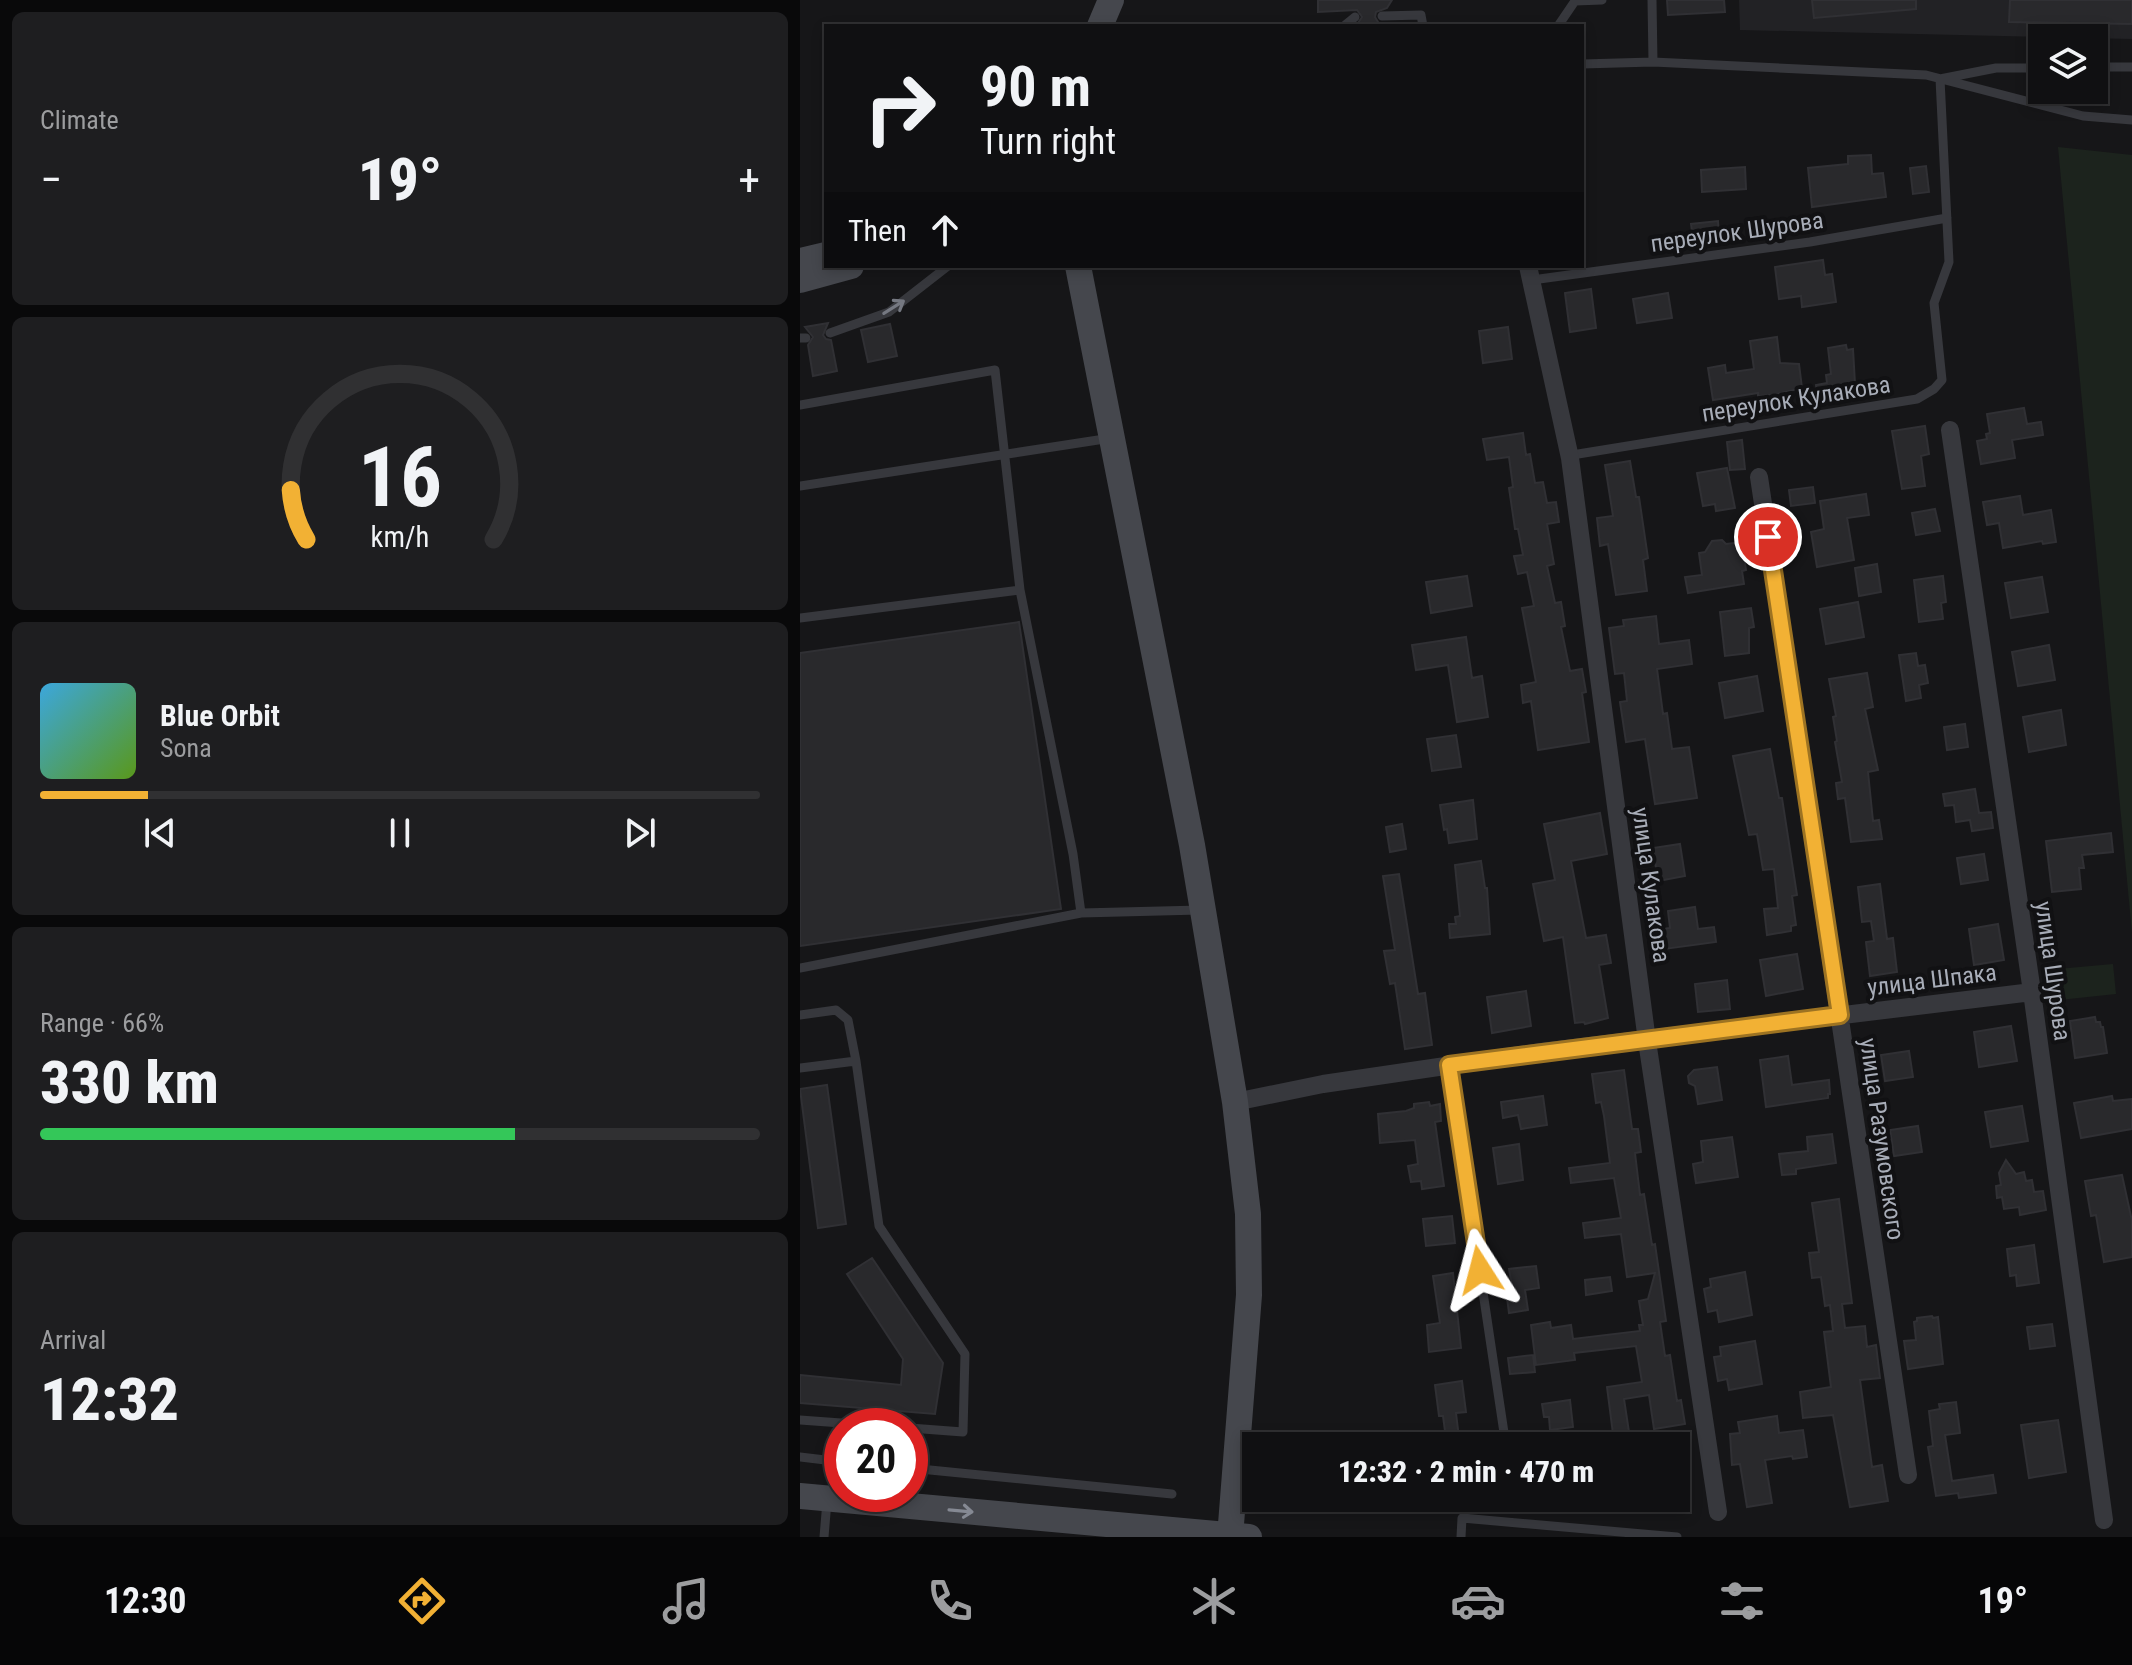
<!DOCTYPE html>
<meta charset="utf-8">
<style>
:root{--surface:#101012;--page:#1e1e20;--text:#f1f3f6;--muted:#9c9d9f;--line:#303032;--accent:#f2b134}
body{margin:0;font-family:"Roboto Condensed",sans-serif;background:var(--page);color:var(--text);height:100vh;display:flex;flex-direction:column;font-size:30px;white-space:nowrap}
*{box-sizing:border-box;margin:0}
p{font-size:26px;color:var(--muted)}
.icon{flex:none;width:44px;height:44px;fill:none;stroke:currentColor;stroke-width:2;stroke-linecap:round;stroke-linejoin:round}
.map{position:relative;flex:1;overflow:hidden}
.sheet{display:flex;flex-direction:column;gap:12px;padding:12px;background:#09090a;width:800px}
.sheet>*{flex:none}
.top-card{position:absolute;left:24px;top:24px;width:760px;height:244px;border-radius:0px;box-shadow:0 4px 12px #0003,0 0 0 2px var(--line);background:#101012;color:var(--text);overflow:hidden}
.fabs{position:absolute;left:1228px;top:24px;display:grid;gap:16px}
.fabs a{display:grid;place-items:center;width:80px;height:80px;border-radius:0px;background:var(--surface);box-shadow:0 4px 12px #0003,0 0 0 2px var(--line);font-size:40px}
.speed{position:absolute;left:24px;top:1408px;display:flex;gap:16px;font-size:40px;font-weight:700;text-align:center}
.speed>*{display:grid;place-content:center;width:104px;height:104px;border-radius:50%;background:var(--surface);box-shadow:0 4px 12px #0003,0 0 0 2px var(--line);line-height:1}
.speed .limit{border:12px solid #d22;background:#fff;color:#111}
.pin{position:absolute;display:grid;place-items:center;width:68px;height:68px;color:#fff;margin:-34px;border:4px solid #fff;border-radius:50%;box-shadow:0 2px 8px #0007}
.me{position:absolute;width:88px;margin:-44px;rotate:351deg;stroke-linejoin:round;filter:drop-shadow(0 0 6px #0008)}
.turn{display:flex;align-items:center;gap:28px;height:168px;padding:0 24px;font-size:36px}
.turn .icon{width:104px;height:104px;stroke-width:2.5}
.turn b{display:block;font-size:56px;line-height:68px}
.then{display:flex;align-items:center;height:76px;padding:0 24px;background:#0003;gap:16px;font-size:30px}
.big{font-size:60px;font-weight:800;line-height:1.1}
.sheet .card{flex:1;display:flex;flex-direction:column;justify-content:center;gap:12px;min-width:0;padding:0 28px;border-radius:12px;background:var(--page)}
.sheet .dial{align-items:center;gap:0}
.dial svg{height:208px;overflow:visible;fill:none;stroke:var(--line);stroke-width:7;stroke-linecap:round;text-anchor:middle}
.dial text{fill:var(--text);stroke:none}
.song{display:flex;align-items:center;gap:24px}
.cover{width:96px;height:96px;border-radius:12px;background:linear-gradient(135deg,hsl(200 70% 55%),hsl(90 70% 35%))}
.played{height:8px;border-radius:4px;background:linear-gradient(90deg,var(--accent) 15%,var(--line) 15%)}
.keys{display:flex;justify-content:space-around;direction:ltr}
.heat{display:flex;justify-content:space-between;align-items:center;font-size:44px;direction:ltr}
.charge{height:12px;border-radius:6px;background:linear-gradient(90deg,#34c759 66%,var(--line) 0)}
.trip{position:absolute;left:442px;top:1432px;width:448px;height:80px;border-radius:0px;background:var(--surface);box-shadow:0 4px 12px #0003,0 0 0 2px var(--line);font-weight:800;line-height:80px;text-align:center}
.tabs{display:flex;height:128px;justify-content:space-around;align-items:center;background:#060607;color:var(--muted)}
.tabs .icon{width:56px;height:56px}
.tabs .active{color:var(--accent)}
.tabs b{font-size:36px;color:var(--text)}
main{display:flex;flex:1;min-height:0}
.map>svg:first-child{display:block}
.built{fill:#222225}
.green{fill:#1c231d}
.building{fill:#29292c;stroke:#303034;stroke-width:2}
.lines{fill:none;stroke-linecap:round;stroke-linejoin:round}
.lane{stroke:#37383d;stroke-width:9}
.street{stroke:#37383d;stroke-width:18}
.secondary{stroke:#45474d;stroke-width:26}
.oneway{stroke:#757881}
.oneway2{stroke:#858993}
.route-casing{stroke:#9d7322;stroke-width:20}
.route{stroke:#f2b134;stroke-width:14}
.labels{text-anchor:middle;stroke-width:8;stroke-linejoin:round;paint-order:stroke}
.street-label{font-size:24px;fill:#a8adb8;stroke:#111113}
</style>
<main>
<section class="sheet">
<div class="card"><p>Climate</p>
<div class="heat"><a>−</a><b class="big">19°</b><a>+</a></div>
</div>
<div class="card dial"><svg viewBox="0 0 100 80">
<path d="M14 69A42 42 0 1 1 86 69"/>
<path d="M14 69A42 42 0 0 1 8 50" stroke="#f2b134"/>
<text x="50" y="56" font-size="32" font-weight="700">16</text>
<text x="50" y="72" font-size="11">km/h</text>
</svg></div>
<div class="card">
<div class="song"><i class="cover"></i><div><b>Blue Orbit</b><p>Sona</p></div></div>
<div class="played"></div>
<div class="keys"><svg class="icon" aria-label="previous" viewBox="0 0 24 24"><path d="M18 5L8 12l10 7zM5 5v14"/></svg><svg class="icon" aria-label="pause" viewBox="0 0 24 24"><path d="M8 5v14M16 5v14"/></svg><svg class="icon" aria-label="next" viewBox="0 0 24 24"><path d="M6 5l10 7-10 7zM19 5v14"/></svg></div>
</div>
<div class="card"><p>Range · 66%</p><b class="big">330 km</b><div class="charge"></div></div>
<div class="card"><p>Arrival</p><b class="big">12:32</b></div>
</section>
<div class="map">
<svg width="1332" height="1537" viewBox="0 0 1332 1537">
<rect width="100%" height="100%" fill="#161618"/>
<path class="built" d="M 939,0 L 1332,0 L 1332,39 L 940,30 Z"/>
<path class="green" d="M 1258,147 L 1332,155 L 1332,933 Z
M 1313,964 L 1316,994 L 1250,1001 L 1247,970 Z"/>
<path class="building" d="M 518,0 L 592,0 L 587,8 L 576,12 L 575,17 L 578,22 L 575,26 L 556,26 L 562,17 L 557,10 L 518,12 Z
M 867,0 L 924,0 L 925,12 L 868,15 Z
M 1012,0 L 1116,0 L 1116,9 L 1014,18 Z
M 1210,0 L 1332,0 L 1332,24 L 1209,22 Z
M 1071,155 L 1072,174 L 1083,173 L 1086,197 L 1012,207 L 1008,168 L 1048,164 L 1048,156 Z
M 1126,166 L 1129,192 L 1113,194 L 1110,168 Z
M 945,167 L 946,189 L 902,192 L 901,170 Z
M 918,221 L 919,236 L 893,239 L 891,224 Z
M 1023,260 L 1025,275 L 1032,274 L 1036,302 L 1002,307 L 1001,296 L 979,299 L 975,267 Z
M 791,289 L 796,328 L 770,332 L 765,293 Z
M 868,293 L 872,318 L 837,323 L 833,299 Z
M 28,323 L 23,335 L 26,339 L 31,340 L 37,371 L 13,376 L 8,345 L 13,337 L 5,327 Z
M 90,324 L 97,356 L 68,362 L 61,330 Z
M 708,327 L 712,359 L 683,363 L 679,331 Z
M 977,337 L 980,363 L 999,364 L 1002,388 L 973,395 L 958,396 L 958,393 L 913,400 L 908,368 L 925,365 L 926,373 L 954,369 L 950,341 Z
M 1046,345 L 1047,350 L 1053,349 L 1055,384 L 1033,387 L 1035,400 L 1018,402 L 1016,385 L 1027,383 L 1026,375 L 1031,374 L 1028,348 Z
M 1224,408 L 1227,424 L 1241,422 L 1243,435 L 1212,440 L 1215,458 L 1181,464 L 1177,441 L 1187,439 L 1186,434 L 1190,433 L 1187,414 Z
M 1125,426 L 1129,454 L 1121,456 L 1125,486 L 1102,489 L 1092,431 Z
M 723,433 L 726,455 L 730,454 L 735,483 L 743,482 L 747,503 L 756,502 L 759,522 L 747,524 L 754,564 L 747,566 L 755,603 L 761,602 L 765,626 L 761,627 L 770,671 L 782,669 L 786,692 L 782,693 L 789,742 L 738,750 L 731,701 L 723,703 L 721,685 L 736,682 L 722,608 L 734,606 L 727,572 L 718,574 L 714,556 L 723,555 L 718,529 L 715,529 L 709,488 L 713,487 L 709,457 L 687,460 L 683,439 Z
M 942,440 L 945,469 L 930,470 L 927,442 Z
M 830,461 L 836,497 L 839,497 L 848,558 L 843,560 L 847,591 L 816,595 L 808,544 L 800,546 L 797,518 L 813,516 L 805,465 Z
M 927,468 L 935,508 L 916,511 L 915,504 L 903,506 L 897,473 Z
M 1013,487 L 1015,503 L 991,506 L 989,490 Z
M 1066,494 L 1069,515 L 1047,518 L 1054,560 L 1017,567 L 1011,532 L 1024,529 L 1020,501 Z
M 1220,496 L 1223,515 L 1251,510 L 1256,542 L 1243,544 L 1242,541 L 1203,548 L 1199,523 L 1187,525 L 1183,502 Z
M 1135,509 L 1140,531 L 1116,535 L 1112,513 Z
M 922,540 L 926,544 L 942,542 L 946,570 L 942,571 L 944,584 L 888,593 L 885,577 L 902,575 L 899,553 L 905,552 L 912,541 Z
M 1077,564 L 1081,592 L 1059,596 L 1055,568 Z
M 667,576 L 672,606 L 631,613 L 626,582 Z
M 1143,576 L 1146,602 L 1141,603 L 1143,619 L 1119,622 L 1114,580 Z
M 1242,577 L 1248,612 L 1211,618 L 1205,583 Z
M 1058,602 L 1064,637 L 1026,644 L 1020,609 Z
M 951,608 L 954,627 L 949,628 L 949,653 L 925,656 L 920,612 Z
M 856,616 L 859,644 L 889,640 L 892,664 L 857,669 L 863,714 L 867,713 L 872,749 L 889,747 L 897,798 L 855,804 L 845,739 L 826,742 L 820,702 L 827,701 L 824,673 L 815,674 L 809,628 L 824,626 L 823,620 Z
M 219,622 L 261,909 L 0,946 L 0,653 Z
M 666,637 L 672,678 L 682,676 L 688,717 L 657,722 L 648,665 L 616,670 L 612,645 Z
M 1249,645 L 1255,680 L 1218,686 L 1212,652 Z
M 1116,653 L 1118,666 L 1125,665 L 1128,683 L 1119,685 L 1121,698 L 1106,701 L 1099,655 Z
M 1067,673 L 1073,707 L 1065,709 L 1078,770 L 1068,772 L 1073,821 L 1079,820 L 1082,839 L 1051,842 L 1045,798 L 1038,799 L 1036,783 L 1042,782 L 1035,742 L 1037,741 L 1033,717 L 1036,716 L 1029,679 Z
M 957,676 L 963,711 L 925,718 L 919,683 Z
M 1261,710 L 1266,745 L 1229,752 L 1223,717 Z
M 1165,724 L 1168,747 L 1147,750 L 1144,727 Z
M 656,735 L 661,767 L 632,771 L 627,739 Z
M 970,749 L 979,798 L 982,798 L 997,895 L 992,896 L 996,925 L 991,926 L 991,931 L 967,935 L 964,909 L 978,908 L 974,869 L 963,870 L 957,834 L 949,835 L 933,756 Z
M 1175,789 L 1179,813 L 1191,812 L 1193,828 L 1172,831 L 1170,820 L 1156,822 L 1154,805 L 1145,806 L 1143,794 Z
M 673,800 L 677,839 L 649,843 L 647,829 L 644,830 L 640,805 Z
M 800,813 L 807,854 L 771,861 L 786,938 L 806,935 L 811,963 L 799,965 L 808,1018 L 785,1024 L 784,1022 L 775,1023 L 763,937 L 744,941 L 733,884 L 755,880 L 744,824 Z
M 602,824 L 606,849 L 590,852 L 586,827 Z
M 1311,833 L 1313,852 L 1282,855 L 1284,868 L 1279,868 L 1281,889 L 1252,892 L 1246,841 Z
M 880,844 L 885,876 L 858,881 L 853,848 Z
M 1184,854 L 1188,880 L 1161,884 L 1157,858 Z
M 681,861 L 685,888 L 687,888 L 690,934 L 650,938 L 649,924 L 656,924 L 655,917 L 660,916 L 655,865 Z
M 599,874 L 618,994 L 625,993 L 632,1045 L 605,1049 L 595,983 L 590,984 L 584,951 L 595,950 L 583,876 Z
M 1080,884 L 1087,939 L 1093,938 L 1097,972 L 1070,976 L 1066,942 L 1074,941 L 1071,921 L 1062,922 L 1058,887 Z
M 895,907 L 898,929 L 914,927 L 916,942 L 857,950 L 854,930 L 870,928 L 868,911 Z
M 1198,924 L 1204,960 L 1174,965 L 1169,929 Z
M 997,954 L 1003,989 L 966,996 L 960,960 Z
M 927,980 L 930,1009 L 898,1012 L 895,984 Z
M 726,991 L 731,1026 L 692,1033 L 687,997 Z
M 1295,1017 L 1296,1022 L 1300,1022 L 1301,1027 L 1303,1027 L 1307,1053 L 1275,1058 L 1270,1021 Z
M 1211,1026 L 1217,1061 L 1179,1067 L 1174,1032 Z
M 1109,1051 L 1113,1077 L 1085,1081 L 1081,1055 Z
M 988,1056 L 992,1085 L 1029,1080 L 1030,1094 L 1028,1094 L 1028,1098 L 966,1107 L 960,1060 Z
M 917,1067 L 922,1100 L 898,1104 L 895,1086 L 889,1083 L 888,1076 L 894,1070 Z
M 824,1070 L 832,1129 L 838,1129 L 841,1152 L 835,1153 L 840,1195 L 844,1194 L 852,1245 L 855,1244 L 866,1321 L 860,1322 L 865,1356 L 870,1355 L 877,1401 L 881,1400 L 885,1424 L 854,1429 L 849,1395 L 824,1399 L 829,1432 L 813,1434 L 807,1387 L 842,1382 L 836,1346 L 774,1353 L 775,1360 L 736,1365 L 731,1325 L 750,1322 L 751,1328 L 771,1325 L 773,1339 L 840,1331 L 839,1325 L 843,1325 L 839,1301 L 848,1299 L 855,1273 L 827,1277 L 821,1234 L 785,1238 L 783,1223 L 821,1218 L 814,1178 L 771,1183 L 769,1168 L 810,1163 L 804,1116 L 801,1102 L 796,1103 L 792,1074 Z
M 27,1085 L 46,1224 L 18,1228 L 0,1089 Z
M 743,1096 L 747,1125 L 721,1129 L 718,1115 L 703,1118 L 701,1102 Z
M 1312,1096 L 1313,1101 L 1332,1099 L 1332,1129 L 1281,1138 L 1274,1103 Z
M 629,1102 L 630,1106 L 640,1104 L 641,1121 L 635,1122 L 644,1186 L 622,1189 L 621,1181 L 611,1182 L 608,1166 L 618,1164 L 615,1140 L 580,1143 L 578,1114 L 606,1111 L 614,1108 L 614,1104 Z
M 1222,1106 L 1228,1141 L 1191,1147 L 1185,1112 Z
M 1118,1126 L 1122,1152 L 1094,1156 L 1090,1130 Z
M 1032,1134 L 1036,1163 L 996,1169 L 996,1174 L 982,1175 L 979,1154 L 1008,1151 L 1007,1137 Z
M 932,1137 L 938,1177 L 896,1183 L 893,1164 L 903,1162 L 901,1141 Z
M 719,1144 L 723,1180 L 698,1184 L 693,1148 Z
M 1206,1160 L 1216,1174 L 1224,1172 L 1226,1181 L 1232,1180 L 1234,1192 L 1243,1191 L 1246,1210 L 1220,1215 L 1219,1207 L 1204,1209 L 1202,1197 L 1197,1198 L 1196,1186 L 1201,1185 L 1199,1173 Z
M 1322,1175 L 1332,1221 L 1332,1257 L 1304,1262 L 1296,1215 L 1291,1216 L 1285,1181 Z
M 1039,1199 L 1052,1303 L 1042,1304 L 1045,1328 L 1065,1326 L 1067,1347 L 1076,1345 L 1080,1378 L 1060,1380 L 1072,1467 L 1082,1465 L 1088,1501 L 1050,1507 L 1033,1415 L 1003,1418 L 1000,1392 L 1031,1387 L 1024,1332 L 1033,1331 L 1030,1305 L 1025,1306 L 1021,1277 L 1012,1278 L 1009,1253 L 1019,1252 L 1012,1203 Z
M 652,1216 L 655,1243 L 626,1246 L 623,1219 Z
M 1234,1245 L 1239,1283 L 1217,1286 L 1216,1275 L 1210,1276 L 1207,1249 Z
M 72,1258 L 143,1363 L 135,1414 L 0,1403 L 0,1375 L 101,1385 L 103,1359 L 47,1274 Z
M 736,1266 L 739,1288 L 725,1290 L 728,1310 L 709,1313 L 705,1282 L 711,1281 L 709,1269 Z
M 945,1272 L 952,1315 L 919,1322 L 917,1310 L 908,1312 L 904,1289 L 911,1287 L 910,1279 Z
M 653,1273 L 661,1348 L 629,1352 L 627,1325 L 640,1323 L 633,1276 Z
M 810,1277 L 812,1291 L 786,1295 L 785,1280 Z
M 1132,1316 L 1133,1318 L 1138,1317 L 1143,1364 L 1108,1369 L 1104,1341 L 1116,1340 L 1114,1322 L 1117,1321 L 1117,1318 Z
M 1252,1324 L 1255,1346 L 1230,1349 L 1227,1327 Z
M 955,1341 L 962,1384 L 929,1390 L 927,1379 L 918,1381 L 914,1357 L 921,1356 L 920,1347 Z
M 733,1355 L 735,1372 L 710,1374 L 708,1358 Z
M 662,1381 L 666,1412 L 656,1413 L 660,1446 L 647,1446 L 643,1416 L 639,1416 L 635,1385 Z
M 770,1400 L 773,1427 L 750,1430 L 749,1417 L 744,1417 L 742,1404 Z
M 1156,1402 L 1160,1433 L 1145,1435 L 1152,1481 L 1193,1475 L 1196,1493 L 1159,1498 L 1158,1493 L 1136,1496 L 1128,1447 L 1133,1446 L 1129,1411 L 1140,1409 L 1139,1404 Z
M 977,1416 L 979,1433 L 1003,1430 L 1007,1457 L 993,1459 L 992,1456 L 965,1460 L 972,1503 L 947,1507 L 940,1464 L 932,1465 L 930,1434 L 940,1433 L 938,1422 Z
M 1258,1420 L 1266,1472 L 1229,1478 L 1221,1425 Z"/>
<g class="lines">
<path class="lane" d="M 852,0 L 853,62
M 582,16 L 621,15 L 623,26
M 544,26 L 555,17
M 758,26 L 775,1 L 802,0
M 782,64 L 853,62 L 1126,75 L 1283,116 L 1332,120
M 1294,67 L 1332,67
M 732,280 L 1010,242 L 1147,218
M 30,333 L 89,312 L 148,266
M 0,338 L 6,338
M 0,405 L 195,370 L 220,590 L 273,854 L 281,913 L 0,968
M 772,455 L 1117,399 L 1134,389 L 1142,380 L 1134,303 L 1149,262 L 1140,79 L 1196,68 L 1242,68
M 0,486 L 311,438
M 0,618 L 220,590
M 281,913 L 400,910
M 0,1015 L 36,1010 L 48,1020 L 56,1061 L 0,1068
M 56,1061 L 79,1226 L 165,1354 L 163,1432 L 110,1428
M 649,1065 L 706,1446
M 0,1420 L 82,1426
M 0,1457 L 42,1462
M 110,1468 L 372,1494
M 24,1537 L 27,1501
M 661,1537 L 662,1518 L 877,1537"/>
<path class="street" d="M 728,266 L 770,458 L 847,1041 L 918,1512
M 1150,430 L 1232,992 L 1304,1520
M 959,477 L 1108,1475
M 435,1102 L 523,1084 L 741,1052 L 1232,992"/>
<path class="secondary" d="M 300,26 L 311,0
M 0,261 L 26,255
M 278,266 L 392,845 L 435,1102 L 448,1214 L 449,1295 L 430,1537
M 0,280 L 51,266
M 0,1496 L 449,1537"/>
</g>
<defs><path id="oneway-shaft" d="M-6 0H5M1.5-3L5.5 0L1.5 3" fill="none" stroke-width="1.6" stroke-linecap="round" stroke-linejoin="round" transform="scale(2)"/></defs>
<use class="oneway" href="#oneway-shaft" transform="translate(94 307) rotate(-32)"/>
<use class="oneway2" href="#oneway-shaft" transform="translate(161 1511) rotate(5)"/>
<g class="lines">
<g class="route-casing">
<path id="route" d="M 680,1270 L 649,1065 L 1040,1015 L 968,537"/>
</g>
<use href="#route" class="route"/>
</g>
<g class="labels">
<g class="street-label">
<text transform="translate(937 232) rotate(-8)" y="8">переулок Шурова</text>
<text transform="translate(996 399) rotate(-9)" y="8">переулок Кулакова</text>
<text transform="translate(851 885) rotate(82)" y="8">улица Кулакова</text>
<text transform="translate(1253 971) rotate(82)" y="8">улица Шурова</text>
<text transform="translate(1132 980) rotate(-7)" y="8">улица Шпака</text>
<text transform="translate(1082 1139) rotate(82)" y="8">улица Разумовского</text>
</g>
</g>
</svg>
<div class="fabs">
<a><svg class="icon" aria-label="layers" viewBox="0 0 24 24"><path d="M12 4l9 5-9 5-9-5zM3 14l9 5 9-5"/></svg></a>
</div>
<div class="speed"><div class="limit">20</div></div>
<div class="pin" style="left:968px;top:537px;background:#d93025"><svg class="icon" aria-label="arrive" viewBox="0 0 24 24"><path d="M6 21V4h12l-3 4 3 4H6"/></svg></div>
<svg class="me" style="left:680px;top:1270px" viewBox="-20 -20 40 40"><path d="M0-17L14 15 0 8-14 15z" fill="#f2b134" stroke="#fff" stroke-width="4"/></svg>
<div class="trip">12:32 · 2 min · 470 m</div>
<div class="top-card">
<div class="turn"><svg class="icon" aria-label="right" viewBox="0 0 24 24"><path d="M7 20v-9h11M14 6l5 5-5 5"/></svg><div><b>90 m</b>Turn right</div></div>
<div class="then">Then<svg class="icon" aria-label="ahead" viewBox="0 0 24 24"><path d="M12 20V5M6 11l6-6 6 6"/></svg></div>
</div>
</div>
</main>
<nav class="tabs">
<b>12:30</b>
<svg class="icon active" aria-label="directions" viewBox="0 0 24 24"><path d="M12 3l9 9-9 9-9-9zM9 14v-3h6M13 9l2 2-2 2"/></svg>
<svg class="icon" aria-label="music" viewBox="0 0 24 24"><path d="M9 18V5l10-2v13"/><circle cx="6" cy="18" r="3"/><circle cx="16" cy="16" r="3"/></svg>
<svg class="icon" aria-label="phone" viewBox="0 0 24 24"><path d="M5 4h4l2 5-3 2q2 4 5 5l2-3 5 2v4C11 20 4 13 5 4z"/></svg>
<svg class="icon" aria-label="climate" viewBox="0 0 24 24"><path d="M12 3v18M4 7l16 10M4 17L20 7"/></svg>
<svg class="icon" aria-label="car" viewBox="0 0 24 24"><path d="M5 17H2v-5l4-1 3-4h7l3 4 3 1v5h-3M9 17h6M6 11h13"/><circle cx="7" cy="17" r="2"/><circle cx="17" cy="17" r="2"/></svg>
<svg class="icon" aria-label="filters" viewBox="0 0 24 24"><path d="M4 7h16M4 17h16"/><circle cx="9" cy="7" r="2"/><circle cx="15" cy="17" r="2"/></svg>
<b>19°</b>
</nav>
